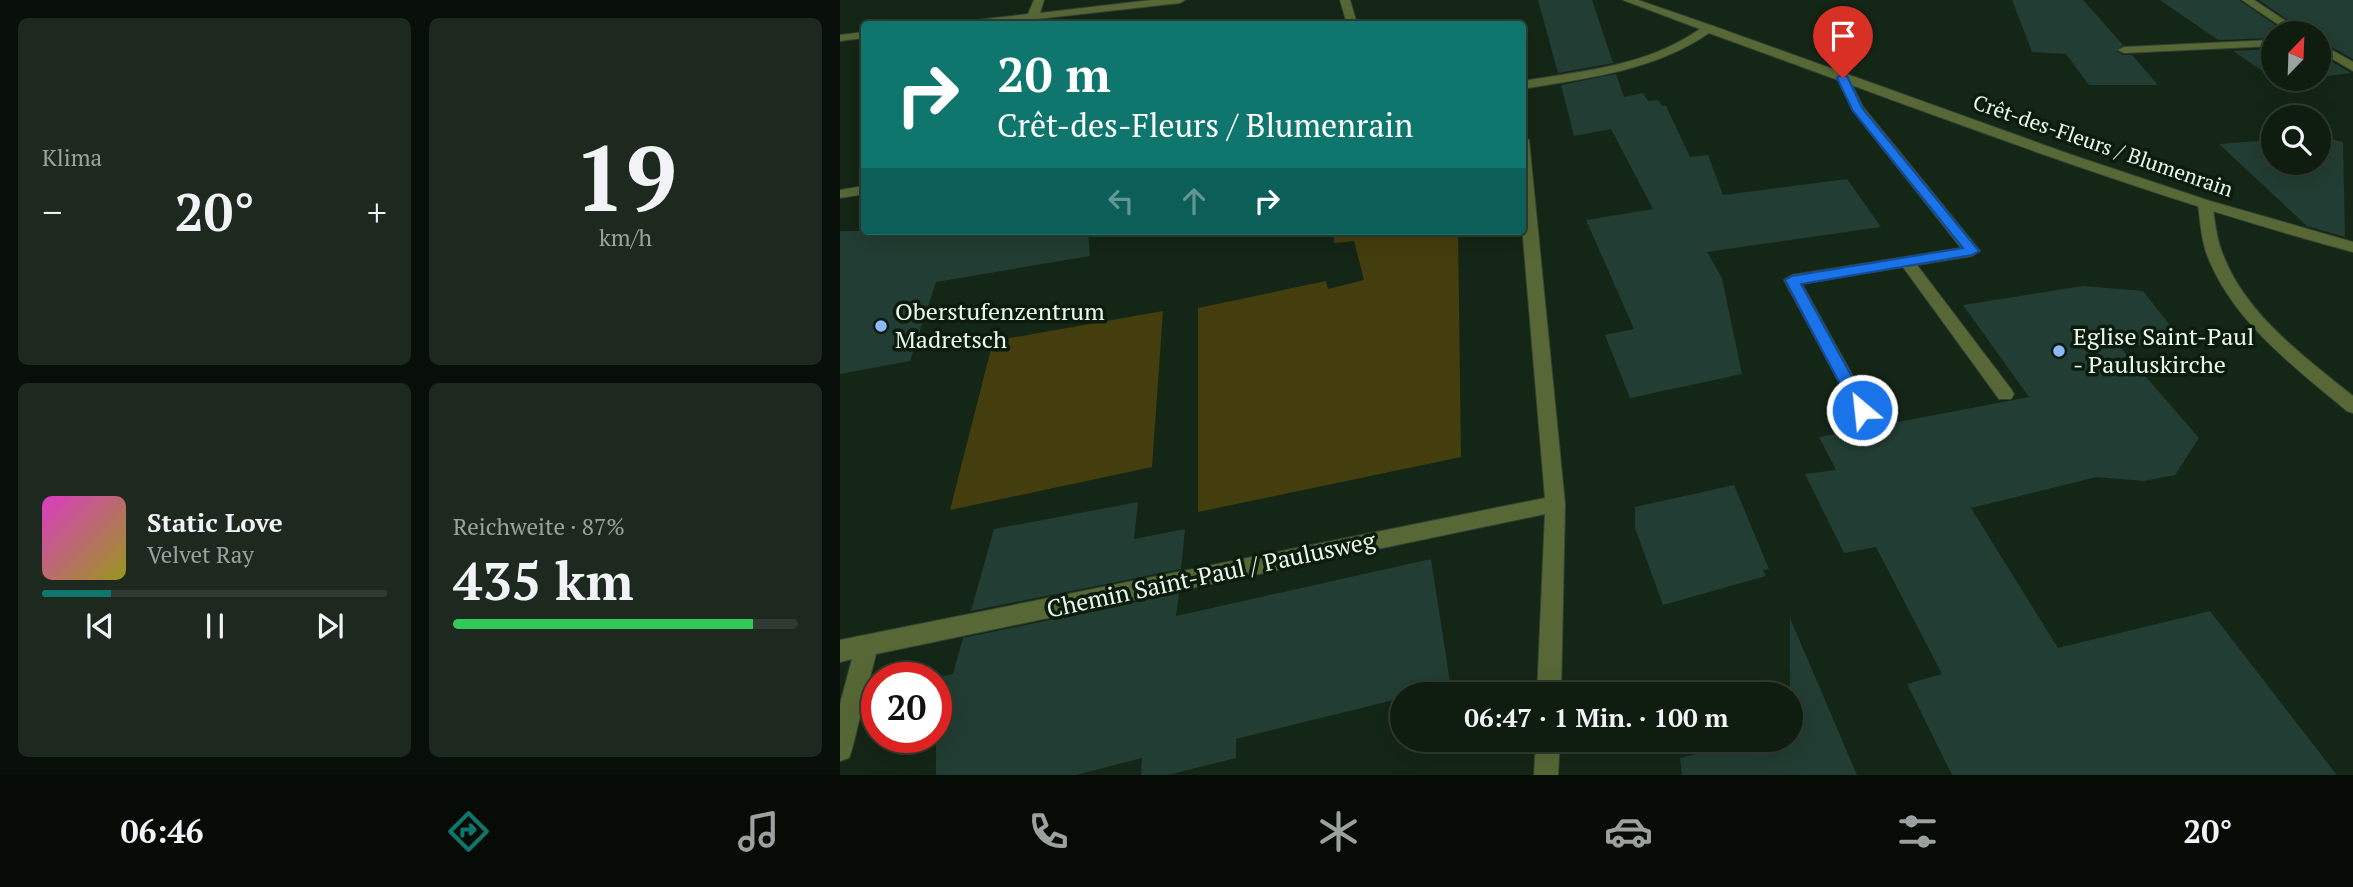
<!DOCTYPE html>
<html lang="de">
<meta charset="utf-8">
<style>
:root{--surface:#0f1c10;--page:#1d291e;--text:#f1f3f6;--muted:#9ba19f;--line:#2f3a30;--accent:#0f766e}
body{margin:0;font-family:"PT Serif",serif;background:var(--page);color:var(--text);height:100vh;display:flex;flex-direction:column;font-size:26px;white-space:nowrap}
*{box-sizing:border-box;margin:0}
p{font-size:23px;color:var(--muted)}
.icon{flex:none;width:38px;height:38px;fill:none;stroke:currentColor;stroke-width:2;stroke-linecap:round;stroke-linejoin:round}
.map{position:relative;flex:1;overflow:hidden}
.panel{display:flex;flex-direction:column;gap:18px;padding:18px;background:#080f09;width:840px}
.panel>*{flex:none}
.guide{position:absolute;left:21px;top:21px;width:665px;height:214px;border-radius:7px;box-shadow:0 7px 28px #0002,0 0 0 2px var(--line);background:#0f766e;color:#fff;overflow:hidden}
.needle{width:46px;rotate:23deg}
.tools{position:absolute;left:1421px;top:21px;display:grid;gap:14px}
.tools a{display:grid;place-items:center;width:70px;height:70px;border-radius:50%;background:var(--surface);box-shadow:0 7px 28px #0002,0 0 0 2px var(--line);font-size:35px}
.speed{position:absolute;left:21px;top:662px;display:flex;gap:14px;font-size:35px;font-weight:700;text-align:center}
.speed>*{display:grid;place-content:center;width:91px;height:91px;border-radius:50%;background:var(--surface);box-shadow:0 7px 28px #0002,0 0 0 2px var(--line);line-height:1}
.speed .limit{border:10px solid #d22;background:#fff;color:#111}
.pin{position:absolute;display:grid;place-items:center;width:60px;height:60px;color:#fff;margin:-72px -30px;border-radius:50% 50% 50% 0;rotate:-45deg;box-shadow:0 0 7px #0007}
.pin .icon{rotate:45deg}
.me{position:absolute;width:77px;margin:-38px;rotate:332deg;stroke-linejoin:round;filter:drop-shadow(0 0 5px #0008)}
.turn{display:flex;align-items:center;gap:24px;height:147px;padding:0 21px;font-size:32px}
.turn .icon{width:91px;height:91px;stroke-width:2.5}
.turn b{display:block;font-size:49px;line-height:60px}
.lanes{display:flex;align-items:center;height:66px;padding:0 21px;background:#0003;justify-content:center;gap:35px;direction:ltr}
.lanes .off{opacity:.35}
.big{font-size:52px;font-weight:800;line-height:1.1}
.panel .widget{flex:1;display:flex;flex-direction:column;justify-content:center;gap:10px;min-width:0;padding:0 24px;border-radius:10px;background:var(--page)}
.panel .dial{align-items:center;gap:0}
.dial b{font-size:91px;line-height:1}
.song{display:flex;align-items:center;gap:21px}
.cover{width:84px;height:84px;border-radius:10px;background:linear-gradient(135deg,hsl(310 70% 55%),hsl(60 70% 35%))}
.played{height:7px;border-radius:4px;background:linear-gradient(90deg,var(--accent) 20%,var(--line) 20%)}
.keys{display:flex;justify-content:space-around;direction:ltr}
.heat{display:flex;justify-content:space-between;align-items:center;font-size:38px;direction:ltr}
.charge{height:10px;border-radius:5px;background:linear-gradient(90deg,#34c759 87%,var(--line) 0)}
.panel .tiles{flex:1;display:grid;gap:18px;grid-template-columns:repeat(2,1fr)}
.trip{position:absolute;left:550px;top:682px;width:413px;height:70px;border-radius:35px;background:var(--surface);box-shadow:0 7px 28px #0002,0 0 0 2px var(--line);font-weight:800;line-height:70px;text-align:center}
.tab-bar{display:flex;height:112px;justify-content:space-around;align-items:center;background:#060b06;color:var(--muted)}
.tab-bar .icon{width:49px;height:49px}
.tab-bar .selected{color:var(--accent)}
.tab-bar b{font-size:32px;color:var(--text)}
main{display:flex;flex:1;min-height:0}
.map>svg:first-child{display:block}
.green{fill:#443e0e}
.building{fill:#223d33}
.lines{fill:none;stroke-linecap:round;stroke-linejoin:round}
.service-casing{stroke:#324334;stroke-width:2}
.minor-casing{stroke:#324334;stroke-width:2}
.service{fill:#576836;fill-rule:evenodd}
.minor{fill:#576836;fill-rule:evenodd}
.route{fill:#1a73e8;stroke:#114b97;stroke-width:2}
.poi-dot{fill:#8db9fc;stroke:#0b1c0d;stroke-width:2.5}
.labels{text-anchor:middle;stroke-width:7;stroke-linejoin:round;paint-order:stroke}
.far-street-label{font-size:21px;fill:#ebf7ec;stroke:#0b1c0d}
.poi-label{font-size:24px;fill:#ebf7ec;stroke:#0b1c0d;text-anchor:start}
.street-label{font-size:24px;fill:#ebf7ec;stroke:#0b1c0d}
</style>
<main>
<section class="panel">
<div class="tiles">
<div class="widget"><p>Klima</p>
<div class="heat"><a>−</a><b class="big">20°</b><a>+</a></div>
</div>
<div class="widget dial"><b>19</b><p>km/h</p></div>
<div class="widget">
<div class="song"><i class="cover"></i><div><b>Static Love</b><p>Velvet Ray</p></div></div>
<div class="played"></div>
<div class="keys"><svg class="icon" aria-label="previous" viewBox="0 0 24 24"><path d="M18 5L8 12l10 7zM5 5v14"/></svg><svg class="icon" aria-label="pause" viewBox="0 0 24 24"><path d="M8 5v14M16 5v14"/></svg><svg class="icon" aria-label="next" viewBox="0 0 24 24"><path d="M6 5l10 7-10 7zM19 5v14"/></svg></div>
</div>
<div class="widget"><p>Reichweite · 87%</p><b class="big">435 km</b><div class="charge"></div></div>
</div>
</section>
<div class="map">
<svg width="1513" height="775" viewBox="0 0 1513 775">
<rect width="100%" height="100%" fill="#142616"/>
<path class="green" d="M 493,231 L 618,231 L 621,457 L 358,512 L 358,308 L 486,281 L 488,289 L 524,280 L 514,241 L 494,243 Z
M 323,311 L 312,467 L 110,510 L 153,341 Z"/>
<path class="building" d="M 698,0 L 752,0 L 773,63 L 718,73 Z
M 1172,0 L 1243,0 L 1283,45 L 1276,51 L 1283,55 L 1292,55 L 1318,85 L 1249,85 L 1226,54 L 1192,52 Z
M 1320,0 L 1399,0 L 1447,33 L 1433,33 L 1433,38 L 1378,40 Z
M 1419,0 L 1513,0 L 1513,59 L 1479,40 L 1479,33 L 1466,33 Z
M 1433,49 L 1433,78 L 1393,51 Z
M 1479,54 L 1511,73 L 1479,77 Z
M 776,74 L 784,97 L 803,93 L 808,101 L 818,100 L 822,106 L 826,106 L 850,157 L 868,155 L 883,195 L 1007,179 L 1041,227 L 867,252 L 882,278 L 902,374 L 790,398 L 765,335 L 794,329 L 746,220 L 813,209 L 771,129 L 734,136 L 721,85 Z
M 1479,136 L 1503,142 L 1505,237 L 1467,226 L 1379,144 L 1433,140 L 1433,163 L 1479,163 Z
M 0,231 L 248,231 L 250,256 L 96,282 L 70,361 L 0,374 Z
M 1243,286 L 1303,291 L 1344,343 L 1280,347 L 1359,438 L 1335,475 L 1304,481 L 1257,477 L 1131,508 L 1218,648 L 1370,611 L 1497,775 L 1112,775 L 1067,684 L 1102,674 L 1036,547 L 1004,553 L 965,474 L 996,470 L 979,437 L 1189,397 L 1123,305 Z
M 894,485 L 929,569 L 923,570 L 926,576 L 823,605 L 795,528 L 795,507 Z
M 298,502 L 294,539 L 345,529 L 341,569 L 131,611 L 154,529 Z
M 591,559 L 612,695 L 562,695 L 562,698 L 396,739 L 396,758 L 328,775 L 301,775 L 302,758 L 236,775 L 96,775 L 96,678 L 113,674 L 123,638 L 339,593 L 336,616 Z
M 950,618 L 1017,775 L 842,775 L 840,758 L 912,740 L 950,740 Z"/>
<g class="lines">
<g class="service-casing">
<path id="service" d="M 500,0 L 510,0 L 517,24 L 507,24 Z
M 1433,40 L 1433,46 L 1284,53 L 1278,50 L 1284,47 Z
M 999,75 L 1007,75 L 1023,107 L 1140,251 L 1132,256 L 1077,265 L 1171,389 L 1174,394 L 1171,399 L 1159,399 L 1063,267 L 962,284 L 1031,409 L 1028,414 L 1016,414 L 944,280 L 952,275 L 1121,248 L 1013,111 L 997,78 Z
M 1365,200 L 1372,204 C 1375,220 1376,237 1382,252 C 1404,313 1464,357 1513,396 L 1513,413 L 1507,411 C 1454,367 1390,319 1366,252 C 1361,236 1360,220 1358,204 Z"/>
</g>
<g class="minor-casing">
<path id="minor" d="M 194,0 L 204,0 L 200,13 L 312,0 L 345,0 L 340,3 L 197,19 L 195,24 L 185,24 L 186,21 L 123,24 L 128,21 L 188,14 Z
M 783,0 L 798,0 L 873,26 L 1232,155 L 1370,201 L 1513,242 L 1513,252 C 1294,193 1082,110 869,33 C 814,71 747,78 682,89 L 682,81 C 744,71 807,66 860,29 Z
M 1402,0 L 1414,0 L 1464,33 L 1451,33 Z
M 24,32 L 24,38 L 0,41 L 0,35 Z
M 1479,43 L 1513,62 L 1513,71 L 1479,51 Z
M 682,136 L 689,140 L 725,504 L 721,695 L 697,695 L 705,514 L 36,654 L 12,749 L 9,758 L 0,761 L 0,704 L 12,659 L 0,662 L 0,640 L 705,498 L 682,226 Z
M 24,186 L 24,194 L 0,198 L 0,190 Z
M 696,740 L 720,740 L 718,775 L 694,775 Z"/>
</g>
<use href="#service" class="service"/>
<use href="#minor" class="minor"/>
</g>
<path class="route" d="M 999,76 L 1007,76 L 1022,108 L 1139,251 L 1132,255 L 961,284 L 1030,410 L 1022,416 L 1016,414 L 945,280 L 952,276 L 1123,248 L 1013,111 L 997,78 Z"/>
<g class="poi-dot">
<circle cx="41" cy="326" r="7"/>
<circle cx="1219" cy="351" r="7"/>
</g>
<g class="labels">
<g class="far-street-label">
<text transform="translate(1263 146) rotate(19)" y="7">Crêt-des-Fleurs / Blumenrain</text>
</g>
<g class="poi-label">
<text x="55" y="320">Oberstufenzentrum<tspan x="55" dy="28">Madretsch</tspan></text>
<text x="1233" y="345">Eglise Saint-Paul<tspan x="1233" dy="28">- Pauluskirche</tspan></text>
</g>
<g class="street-label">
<text transform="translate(371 575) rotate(-12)" y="8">Chemin Saint-Paul / Paulusweg</text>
</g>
</g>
</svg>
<div class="tools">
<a><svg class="needle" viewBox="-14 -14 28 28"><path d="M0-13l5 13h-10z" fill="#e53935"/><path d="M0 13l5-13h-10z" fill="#9ba19f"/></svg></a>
<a><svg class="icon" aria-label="search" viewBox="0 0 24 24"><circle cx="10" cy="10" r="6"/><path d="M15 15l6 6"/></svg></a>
</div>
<div class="speed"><div class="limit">20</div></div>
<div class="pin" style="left:1003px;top:78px;background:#d93025"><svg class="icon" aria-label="arrive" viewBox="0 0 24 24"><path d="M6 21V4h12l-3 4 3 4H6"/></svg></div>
<svg class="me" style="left:1022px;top:410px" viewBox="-20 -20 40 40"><circle r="17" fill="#1a73e8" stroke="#fff" stroke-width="3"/><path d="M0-11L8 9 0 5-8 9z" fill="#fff"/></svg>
<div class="trip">06:47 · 1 Min. · 100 m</div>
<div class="guide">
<div class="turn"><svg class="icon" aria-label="right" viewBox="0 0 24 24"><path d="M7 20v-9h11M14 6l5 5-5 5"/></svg><div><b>20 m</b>Crêt-des-Fleurs / Blumenrain</div></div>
<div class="lanes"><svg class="icon off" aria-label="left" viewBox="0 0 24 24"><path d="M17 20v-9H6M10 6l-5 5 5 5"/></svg><svg class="icon off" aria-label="ahead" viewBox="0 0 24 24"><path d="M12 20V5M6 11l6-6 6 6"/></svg><svg class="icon" aria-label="right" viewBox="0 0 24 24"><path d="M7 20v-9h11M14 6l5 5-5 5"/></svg></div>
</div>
</div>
</main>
<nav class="tab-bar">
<b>06:46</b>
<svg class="icon selected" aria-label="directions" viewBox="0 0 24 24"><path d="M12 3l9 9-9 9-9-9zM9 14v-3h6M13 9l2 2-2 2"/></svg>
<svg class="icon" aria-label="music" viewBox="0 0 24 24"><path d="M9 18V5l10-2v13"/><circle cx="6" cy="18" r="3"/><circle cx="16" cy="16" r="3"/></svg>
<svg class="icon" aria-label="phone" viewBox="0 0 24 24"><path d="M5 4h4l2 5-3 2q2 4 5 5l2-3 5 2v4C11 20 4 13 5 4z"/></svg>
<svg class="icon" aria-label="climate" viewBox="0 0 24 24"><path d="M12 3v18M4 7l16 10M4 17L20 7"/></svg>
<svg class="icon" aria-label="car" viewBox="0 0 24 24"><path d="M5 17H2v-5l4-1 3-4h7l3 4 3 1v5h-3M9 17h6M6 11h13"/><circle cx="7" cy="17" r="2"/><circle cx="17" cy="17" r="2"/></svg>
<svg class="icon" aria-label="filters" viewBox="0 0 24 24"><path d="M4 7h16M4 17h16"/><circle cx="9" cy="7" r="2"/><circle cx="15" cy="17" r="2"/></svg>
<b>20°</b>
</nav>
